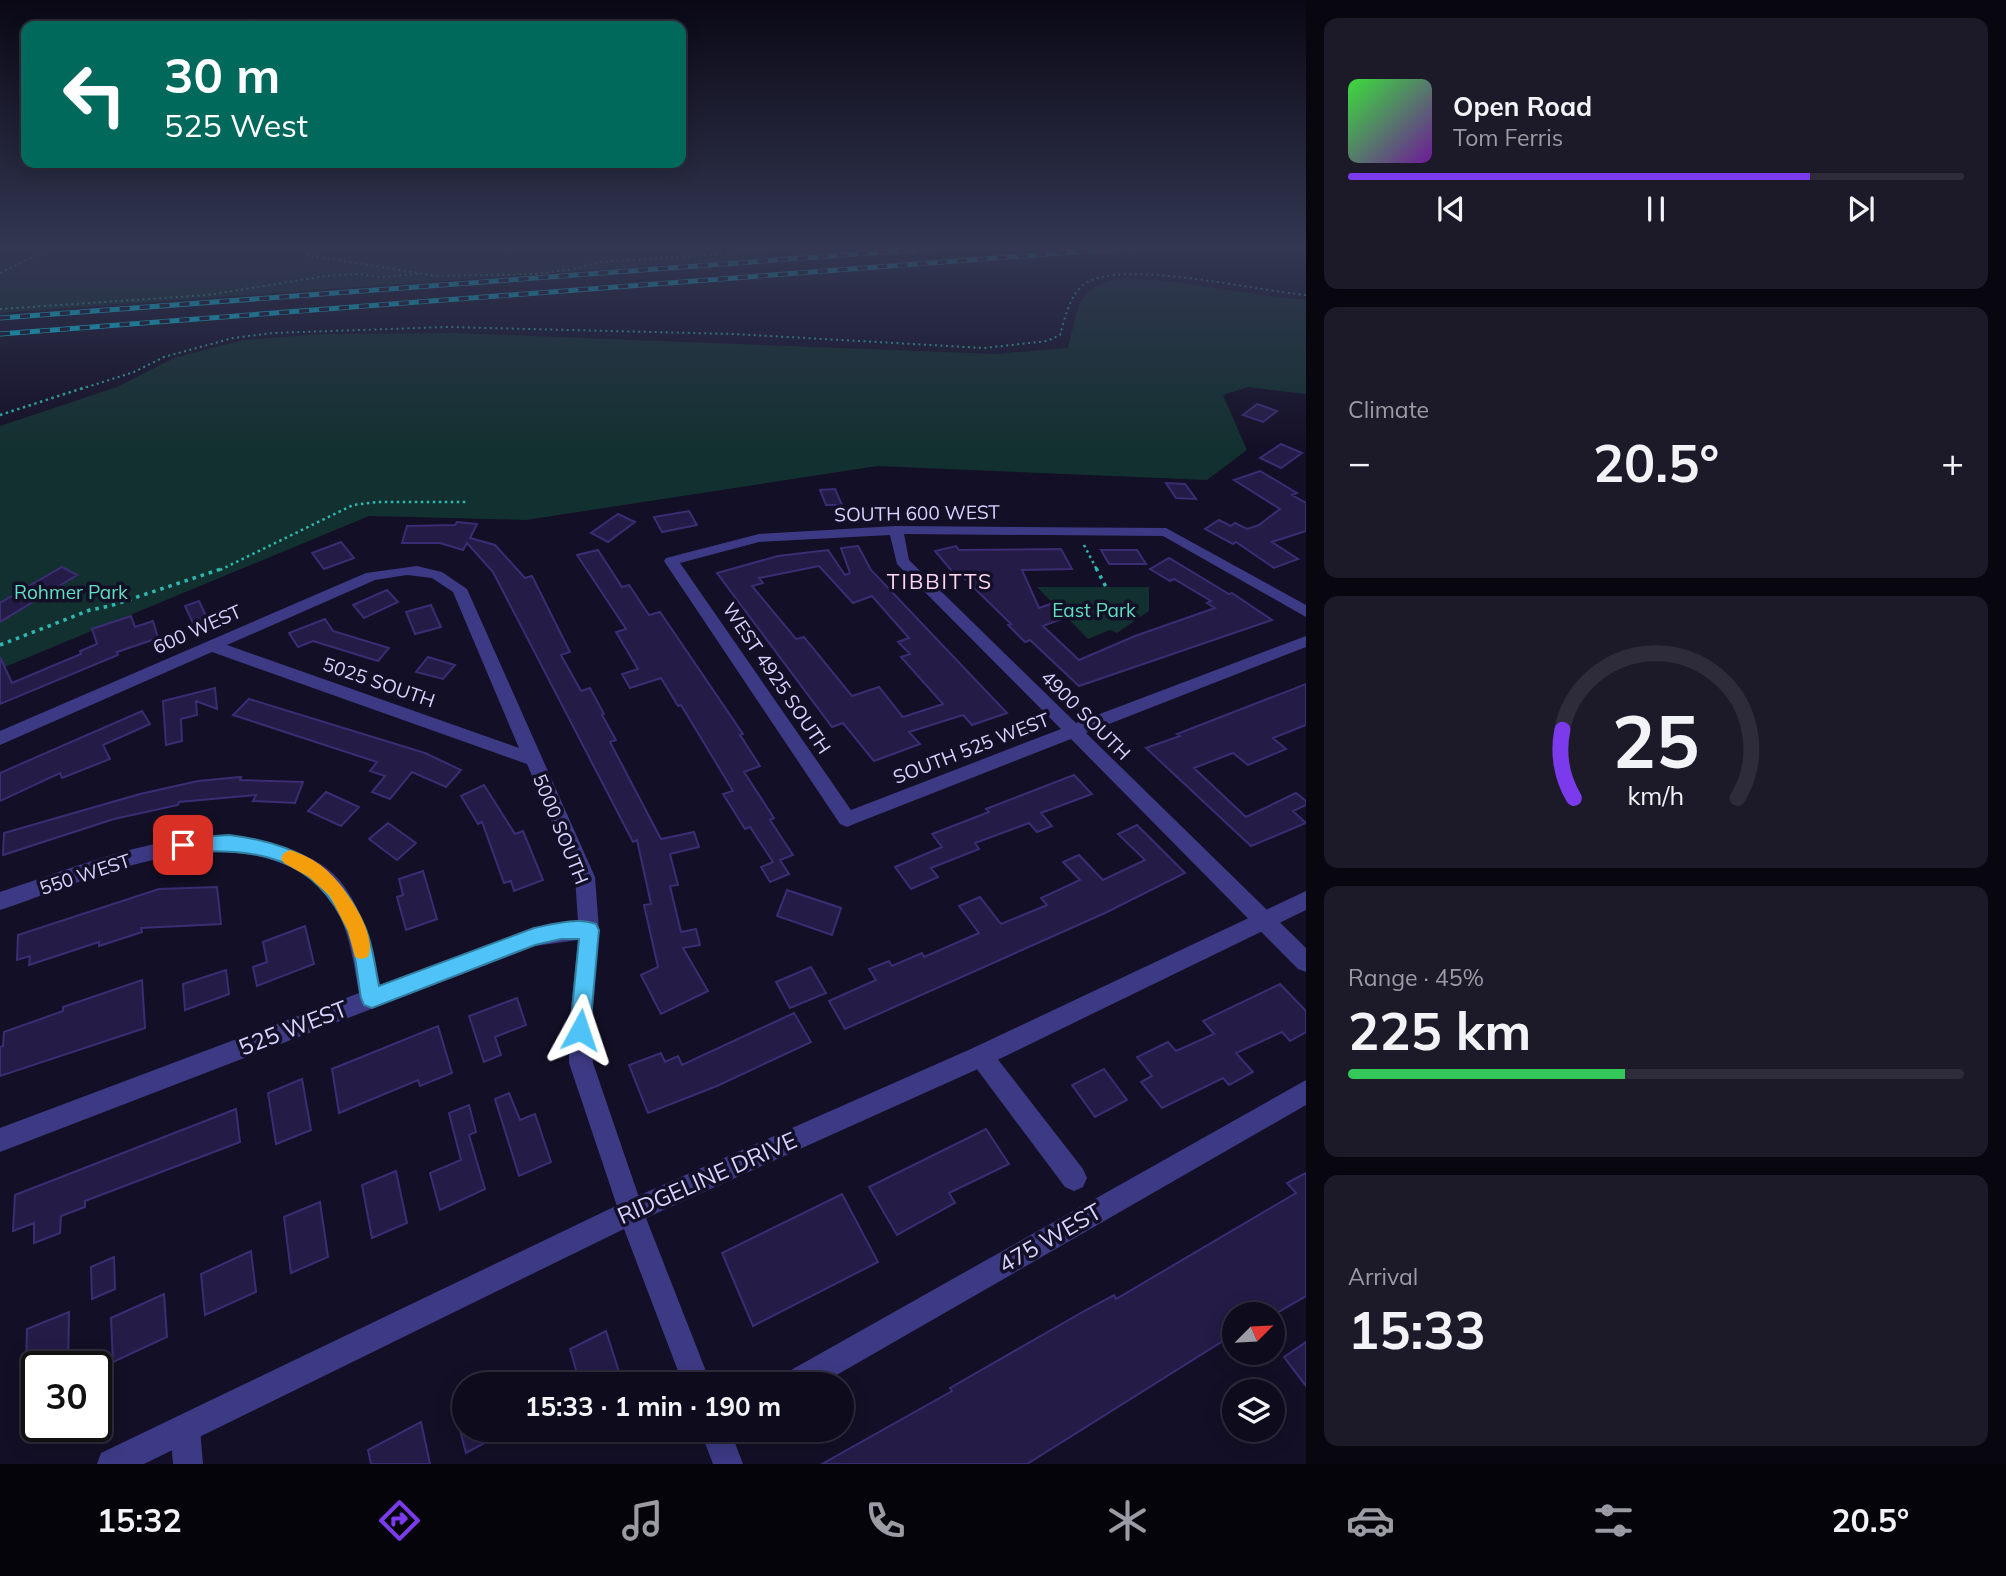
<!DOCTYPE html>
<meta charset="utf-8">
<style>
:root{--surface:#0e0b1c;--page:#1c1929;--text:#f1f3f6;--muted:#9b9ba3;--line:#2e2b3b;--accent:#7c3aed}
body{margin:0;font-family:Mulish,sans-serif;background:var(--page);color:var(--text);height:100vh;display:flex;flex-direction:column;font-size:26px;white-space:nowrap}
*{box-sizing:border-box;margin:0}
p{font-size:23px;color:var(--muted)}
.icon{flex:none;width:38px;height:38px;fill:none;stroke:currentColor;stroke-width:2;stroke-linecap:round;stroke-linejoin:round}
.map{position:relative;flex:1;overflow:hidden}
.drawer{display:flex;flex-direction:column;gap:18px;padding:18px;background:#08060f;width:700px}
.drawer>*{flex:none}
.hud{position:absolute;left:21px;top:21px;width:665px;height:147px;border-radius:14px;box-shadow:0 4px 18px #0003,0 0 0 2px var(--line);background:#00695c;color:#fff;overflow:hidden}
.needle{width:46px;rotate:66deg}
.controls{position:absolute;left:1222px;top:1302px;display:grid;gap:14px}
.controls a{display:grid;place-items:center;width:63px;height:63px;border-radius:50%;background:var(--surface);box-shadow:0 4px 18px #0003,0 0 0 2px var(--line);font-size:35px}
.speed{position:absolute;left:21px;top:1351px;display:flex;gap:14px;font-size:35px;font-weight:700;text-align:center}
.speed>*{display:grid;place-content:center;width:91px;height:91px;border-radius:50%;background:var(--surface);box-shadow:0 4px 18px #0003,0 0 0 2px var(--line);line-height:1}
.speed .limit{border:4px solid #111;border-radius:10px;background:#fff;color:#111}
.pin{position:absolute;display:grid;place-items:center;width:60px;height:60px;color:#fff;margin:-30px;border-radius:14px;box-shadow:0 4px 10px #0006}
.me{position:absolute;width:77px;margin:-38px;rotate:5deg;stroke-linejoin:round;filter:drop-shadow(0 0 5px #0008)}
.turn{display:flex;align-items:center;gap:24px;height:147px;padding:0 28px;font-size:32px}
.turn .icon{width:91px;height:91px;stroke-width:2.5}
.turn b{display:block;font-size:49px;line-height:60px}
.big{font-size:52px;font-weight:700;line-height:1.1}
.drawer .tile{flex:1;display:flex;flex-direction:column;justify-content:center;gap:10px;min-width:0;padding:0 24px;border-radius:14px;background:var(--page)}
.drawer .dial{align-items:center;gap:0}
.dial svg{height:182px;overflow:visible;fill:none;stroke:var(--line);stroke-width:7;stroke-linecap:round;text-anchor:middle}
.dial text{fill:var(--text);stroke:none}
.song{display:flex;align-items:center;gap:21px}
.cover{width:84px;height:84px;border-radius:10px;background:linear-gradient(135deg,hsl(120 70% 55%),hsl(280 70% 35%))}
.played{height:7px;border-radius:4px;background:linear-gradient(90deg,var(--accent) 75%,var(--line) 75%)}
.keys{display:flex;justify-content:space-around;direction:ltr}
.heat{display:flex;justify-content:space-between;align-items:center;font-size:38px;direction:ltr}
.charge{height:10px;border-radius:5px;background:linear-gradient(90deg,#34c759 45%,var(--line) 0)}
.trip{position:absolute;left:452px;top:1372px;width:402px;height:70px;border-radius:35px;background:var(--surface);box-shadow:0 4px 18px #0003,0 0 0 2px var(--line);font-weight:700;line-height:70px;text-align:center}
.dock{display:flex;height:112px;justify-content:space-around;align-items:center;background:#06040b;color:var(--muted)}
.dock .icon{width:49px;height:49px}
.dock .selected{color:var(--accent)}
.dock b{font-size:32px;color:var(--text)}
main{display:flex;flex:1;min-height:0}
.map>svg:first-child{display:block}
.green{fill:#12302f}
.building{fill:#241b47;stroke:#3b2d73;stroke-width:2;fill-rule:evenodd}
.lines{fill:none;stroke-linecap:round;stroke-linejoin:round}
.path-far2{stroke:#2fb8b0;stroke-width:2;stroke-dasharray:2 3.5;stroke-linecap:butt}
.path-far1{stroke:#2fb8b0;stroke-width:2.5;stroke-dasharray:2.5 3.5;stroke-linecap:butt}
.path{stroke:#2fb8b0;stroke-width:3.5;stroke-dasharray:3.5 5;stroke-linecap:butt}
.minor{fill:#3d3a85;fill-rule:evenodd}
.tertiary{fill:#3d3a85;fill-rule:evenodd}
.rail-casing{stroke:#00e5ff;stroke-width:5}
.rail{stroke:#130f26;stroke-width:3.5;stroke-dasharray:10;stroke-linecap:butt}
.route{fill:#4fc3f7;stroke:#337fa1;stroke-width:2}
.slow{fill:#f59e0b}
.labels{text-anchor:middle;stroke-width:7;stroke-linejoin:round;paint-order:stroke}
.street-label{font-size:19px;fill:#d9d4ff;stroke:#130f26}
.park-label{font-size:19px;fill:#5fe0c0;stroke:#130f26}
.neighbourhood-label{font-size:21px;letter-spacing:2px;fill:#ffd6f0;stroke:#130f26}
.near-street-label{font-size:23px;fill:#d9d4ff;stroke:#130f26}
</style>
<main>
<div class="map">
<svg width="1306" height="1464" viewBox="0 0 1306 1464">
<rect width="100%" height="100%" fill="#130f26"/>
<path class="green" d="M 0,246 L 840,247 L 925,246 L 0,313 Z
M 1122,278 C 1184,280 1244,295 1306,300 L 1306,394 L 1248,387 L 1223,395 L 1247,450 L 1207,480 L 877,466 L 526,520 L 369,516 L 0,669 L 0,426 L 117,387 L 174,358 L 243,340 L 321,334 L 455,333 L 995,354 L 1068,348 C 1080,305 1074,288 1122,278 Z
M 1037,587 L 1149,587 L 1149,611 L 1117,633 L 1110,630 L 1088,639 Z"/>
<path class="building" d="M 1257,404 L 1277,411 L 1263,422 L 1243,415 Z
M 1281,444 L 1302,453 L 1281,468 L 1260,458 Z
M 1260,471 L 1297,493 L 1292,495 L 1306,503 L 1306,531 L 1272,542 L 1298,559 L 1274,568 L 1236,542 L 1233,544 L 1205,529 L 1219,520 L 1231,526 L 1235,523 L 1247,529 L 1259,525 L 1280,509 L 1234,480 Z
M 1166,483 L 1185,484 L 1196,499 L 1176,498 Z
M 835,489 L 842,505 L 826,505 L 820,490 Z
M 689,511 L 697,525 L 662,532 L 654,517 Z
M 618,514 L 635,522 L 608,542 L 591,533 Z
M 457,522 L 477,524 L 470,538 L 495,545 L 525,578 L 532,576 L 570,652 L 561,655 L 581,691 L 590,688 L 604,714 L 602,715 L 616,740 L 610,742 L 661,839 L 694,832 L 699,847 L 670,854 L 678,885 L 670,886 L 681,932 L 696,929 L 700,945 L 683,948 L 708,991 L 661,1014 L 641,975 L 658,967 L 644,905 L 651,904 L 637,840 L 633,842 L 493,572 L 467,543 L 463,550 L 440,543 L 402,543 L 407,526 L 455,525 Z
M 341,542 L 354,558 L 324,569 L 312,553 Z
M 858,546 L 871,570 L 1007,713 L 972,725 L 963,715 L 909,732 L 920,744 L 874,761 L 843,723 L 832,727 L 717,573 L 778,556 L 828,550 L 845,575 L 850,573 L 841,548 ZM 819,566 L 853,603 L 872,596 L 909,638 L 898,642 L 910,654 L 901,657 L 943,704 L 903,717 L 879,687 L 852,696 L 804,637 L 796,639 L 752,586 L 763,583 L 759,578 Z
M 956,546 L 959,550 L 1061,549 L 1072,569 L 1022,570 L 1039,608 L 1059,601 L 1075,614 L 1043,626 L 1079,660 L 1135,636 L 1215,608 L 1207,603 L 1211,601 L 1174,579 L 1170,581 L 1150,569 L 1169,558 L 1229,594 L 1232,593 L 1272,620 L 1079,686 L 1030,640 L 1025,642 L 1008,625 L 1011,624 L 961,575 L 956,576 L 935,551 Z
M 598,550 L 622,587 L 629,585 L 649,615 L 660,612 L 743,734 L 740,735 L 760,766 L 744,772 L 774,818 L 770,820 L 793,855 L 780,860 L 789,874 L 770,882 L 761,867 L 773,862 L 750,827 L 745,829 L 723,794 L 733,791 L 681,705 L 678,706 L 661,678 L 630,688 L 622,674 L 638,669 L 616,632 L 626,629 L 577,555 Z
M 1101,550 L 1137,550 L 1146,564 L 1109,564 Z
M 62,567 L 77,575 L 0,622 L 0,603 Z
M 387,590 L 398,602 L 364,618 L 353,605 Z
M 199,601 L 207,618 L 193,623 L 185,606 Z
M 431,605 L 441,627 L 415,634 L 406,612 Z
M 131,616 L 135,627 L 153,621 L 158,638 L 117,652 L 118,655 L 0,704 L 0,657 L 12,683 L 81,654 L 80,651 L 97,644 L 92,629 Z
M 325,619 L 333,631 L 389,648 L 378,661 L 313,641 L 298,647 L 289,633 Z
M 428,657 L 455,665 L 443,679 L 416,672 Z
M 1306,684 L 1306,725 L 1273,738 L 1286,749 L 1248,765 L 1233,753 L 1194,768 L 1246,817 L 1296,793 L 1306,801 L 1306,805 L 1293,811 L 1306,823 L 1251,846 L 1146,748 L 1180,736 L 1177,734 Z
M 215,688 L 217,709 L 196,701 L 197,715 L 181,719 L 182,741 L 166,745 L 163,701 Z
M 249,699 L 425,753 L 461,770 L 446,787 L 412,772 L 390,799 L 372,792 L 385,776 L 370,771 L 377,762 L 233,715 Z
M 142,711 L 150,724 L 103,745 L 110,759 L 62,778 L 60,773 L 0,801 L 0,773 Z
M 1074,775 L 1092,794 L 1041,813 L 1052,826 L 1037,832 L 1029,823 L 975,843 L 979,849 L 931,868 L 938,877 L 911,889 L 895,867 L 942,847 L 932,834 L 989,812 L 986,809 Z
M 241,777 L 240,780 L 303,782 L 295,803 L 253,801 L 256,795 L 179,802 L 178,805 L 114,819 L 3,855 L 4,833 L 140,794 L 198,781 Z
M 484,785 L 515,834 L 523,831 L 543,880 L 514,891 L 511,881 L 504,883 L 482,822 L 478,824 L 461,796 Z
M 326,792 L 359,807 L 341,826 L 308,811 Z
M 388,823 L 416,843 L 397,860 L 369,839 Z
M 1137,825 L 1185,873 L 1105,913 L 845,1029 L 829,1001 L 876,980 L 869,969 L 889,961 L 892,966 L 922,953 L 924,957 L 979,933 L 959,906 L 980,897 L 1001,924 L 1047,905 L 1041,898 L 1080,880 L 1063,862 L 1079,855 L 1103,880 L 1145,860 L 1118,834 Z
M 423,871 L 437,919 L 406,930 L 397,897 L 403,895 L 399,879 Z
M 217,887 L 221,924 L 141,928 L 142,932 L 99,946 L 99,942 L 29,965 L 30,956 L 17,960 L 18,935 L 159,889 Z
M 787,890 L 841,908 L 832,935 L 777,916 Z
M 305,926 L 314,964 L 257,986 L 253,967 L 267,962 L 263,942 Z
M 811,967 L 826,993 L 790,1008 L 776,982 Z
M 226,970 L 229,994 L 185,1010 L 183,984 Z
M 142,980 L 145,1028 L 0,1076 L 0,1047 L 3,1046 L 4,1032 L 63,1011 L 63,1007 Z
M 1280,984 L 1306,1011 L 1306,1032 L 1290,1041 L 1282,1032 L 1236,1053 L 1253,1072 L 1229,1085 L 1223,1078 L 1162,1108 L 1141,1082 L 1152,1076 L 1137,1057 L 1168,1042 L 1176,1051 L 1214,1034 L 1203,1021 Z
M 517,998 L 526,1025 L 495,1037 L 501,1055 L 484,1062 L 469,1016 Z
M 794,1013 L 811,1042 L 717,1086 L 648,1113 L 629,1065 L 661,1053 L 665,1062 L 678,1056 L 682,1065 Z
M 438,1026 L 452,1073 L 420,1086 L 418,1080 L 339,1113 L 332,1069 Z
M 1104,1069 L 1127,1100 L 1095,1117 L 1072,1085 Z
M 302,1079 L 311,1130 L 276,1144 L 268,1093 Z
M 509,1093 L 520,1120 L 535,1114 L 551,1162 L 519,1176 L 495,1099 Z
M 469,1105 L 476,1132 L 469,1135 L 485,1189 L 440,1210 L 430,1173 L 461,1160 L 449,1113 Z
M 236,1109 L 240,1142 L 85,1201 L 85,1207 L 61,1216 L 60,1233 L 34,1243 L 34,1223 L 13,1231 L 15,1195 Z
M 986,1129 L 1009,1164 L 949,1193 L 955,1203 L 897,1235 L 869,1187 Z
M 396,1171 L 407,1223 L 372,1238 L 362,1185 Z
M 1306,1173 L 1306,1296 L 1275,1314 L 1234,1314 L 1234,1334 L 1027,1464 L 822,1464 L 952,1391 L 950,1388 L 1086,1310 L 1114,1295 L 1116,1299 L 1296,1193 L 1287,1183 Z
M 842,1194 L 878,1262 L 753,1326 L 722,1253 Z
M 320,1202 L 328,1257 L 291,1273 L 284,1217 Z
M 251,1251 L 256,1292 L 205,1315 L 201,1274 Z
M 114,1257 L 115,1289 L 92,1299 L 91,1267 Z
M 164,1294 L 167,1337 L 113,1362 L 111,1318 Z
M 69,1312 L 68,1367 L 26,1367 L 27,1329 Z
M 606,1331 L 623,1384 L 580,1384 L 570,1349 Z
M 1306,1342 L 1306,1386 L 1284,1357 Z
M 421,1422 L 430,1464 L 371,1464 L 368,1450 Z
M 460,1430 L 508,1430 L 466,1453 Z"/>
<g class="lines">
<path class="path-far2" d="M 324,246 L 305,255 L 436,276 L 536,274 L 574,269 L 598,262 L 730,254 L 763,247
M 734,246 L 794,246
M 0,273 L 55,246
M 0,309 L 208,295 L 326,276 L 356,274 L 382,277 L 419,274
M 81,389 L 134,372 L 164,357 L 233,338 L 273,333 L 447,327 L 734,334 L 984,348 L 1047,341 L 1060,335 C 1065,318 1070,293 1086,283 C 1124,259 1257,291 1306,295"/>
<path class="path-far1" d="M 0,415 L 86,387
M 1084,545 L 1097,570
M 220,570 L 353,505 L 377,502 L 467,502"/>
<path class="path" d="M 1096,568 L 1106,587
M 0,645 L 90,610 L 110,606 L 224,568"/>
<path class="minor" d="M 896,526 L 1166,528 L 1306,605 L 1306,617 L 1163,536 L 904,534 L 909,560 L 1076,723 L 1306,636 L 1306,647 L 1086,733 L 1306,948 L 1306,972 L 1298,969 L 1071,739 L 854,824 L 847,827 L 840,824 L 664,561 L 666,558 L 759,534 ZM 890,535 L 897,564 L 1061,729 L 851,810 L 680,563 L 759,542 Z
M 417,566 L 442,572 L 467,589 L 595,877 L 599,930 L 591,1030 L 593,1063 L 644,1212 L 640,1221 L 631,1225 L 622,1221 L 569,1063 L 569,1030 L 578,940 L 535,946 L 0,1152 L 0,1128 L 359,993 C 353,960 349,925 329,897 C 320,884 306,875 292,868 C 203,824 87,881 0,910 L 0,892 C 94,862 190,816 288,849 C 309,856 331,867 344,886 C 365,916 373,951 380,985 L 534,928 L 578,921 L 575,877 L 527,764 L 212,652 L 0,745 L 0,731 L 366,573 ZM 407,575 L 432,578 L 453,592 L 519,748 L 227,645 L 375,580 Z
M 981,1045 L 989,1048 L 1083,1169 L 1087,1178 L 1083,1187 L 1074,1191 L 1065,1187 L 973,1064 L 969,1056 L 973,1048 Z
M 1306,1080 L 1306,1105 L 821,1384 L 780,1384 L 784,1374 Z
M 185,1414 L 195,1419 L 200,1429 L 203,1464 L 173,1464 L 170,1429 L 175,1419 Z"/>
<path class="tertiary" d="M 1306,891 L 1306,910 L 989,1064 L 646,1218 L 711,1384 L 683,1384 L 624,1229 L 144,1464 L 97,1464 L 101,1453 L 622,1203 L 973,1048 Z
M 700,1430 L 730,1430 L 743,1464 L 713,1464 Z"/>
<g class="rail-casing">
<path id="rail" d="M 0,318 L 964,246
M 0,334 L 1153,246"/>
</g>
<use href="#rail" class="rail"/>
</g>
<linearGradient id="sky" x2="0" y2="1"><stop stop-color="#0a0815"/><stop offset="0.55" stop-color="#333752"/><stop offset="1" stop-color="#333752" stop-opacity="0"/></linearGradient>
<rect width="1306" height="451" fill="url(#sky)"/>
<path class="route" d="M 229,835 C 294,843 339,865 365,927 C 373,945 375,967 379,986 L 534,928 C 553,924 577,917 596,924 L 599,930 L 590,1030 L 587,1037 L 580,1040 L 573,1037 L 570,1030 L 579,939 L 561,939 L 535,945 L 372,1008 L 364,1005 L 361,998 C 357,976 356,950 347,929 C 315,855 255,848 183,852 L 177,850 L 174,845 L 177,840 L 183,838 Z"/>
<path class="slow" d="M 290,850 C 302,854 315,860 324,868 C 342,882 379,934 368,957 L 361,959 L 355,957 L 348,931 L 330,896 L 309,877 L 284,863 L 281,858 L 284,853 Z"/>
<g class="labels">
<g class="street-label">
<text transform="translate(917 513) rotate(-1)" y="7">SOUTH 600 WEST</text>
<text transform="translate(197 629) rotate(-24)" y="7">600 WEST</text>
<text transform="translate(777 678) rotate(56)" y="7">WEST 4925 SOUTH</text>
<text transform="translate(379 682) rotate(19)" y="7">5025 SOUTH</text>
<text transform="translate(1086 715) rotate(45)" y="7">4900 SOUTH</text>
<text transform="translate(971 748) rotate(-21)" y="7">SOUTH 525 WEST</text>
<text transform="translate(561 829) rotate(68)" y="7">5000 SOUTH</text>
<text transform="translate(85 874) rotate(-18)" y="7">550 WEST</text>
</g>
<g class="park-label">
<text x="71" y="599">Rohmer Park</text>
<text x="1094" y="617">East Park</text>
</g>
<g class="neighbourhood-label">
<text x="940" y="589">TIBBITTS</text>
</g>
<g class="near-street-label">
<text transform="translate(293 1028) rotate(-21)" y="8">525 WEST</text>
<text transform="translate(707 1178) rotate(-24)" y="8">RIDGELINE DRIVE</text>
<text transform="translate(1050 1238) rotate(-30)" y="8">475 WEST</text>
</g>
</g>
</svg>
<div class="controls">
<a><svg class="needle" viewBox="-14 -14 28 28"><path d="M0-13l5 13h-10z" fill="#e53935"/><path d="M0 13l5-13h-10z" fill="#9b9ba3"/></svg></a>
<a><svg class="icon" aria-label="layers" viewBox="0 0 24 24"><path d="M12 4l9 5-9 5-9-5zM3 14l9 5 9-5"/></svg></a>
</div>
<div class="speed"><div class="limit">30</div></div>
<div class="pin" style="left:183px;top:845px;background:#d93025"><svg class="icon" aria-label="arrive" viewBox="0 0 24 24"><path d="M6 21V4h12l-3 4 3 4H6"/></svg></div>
<svg class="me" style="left:580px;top:1030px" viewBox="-20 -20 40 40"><path d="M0-17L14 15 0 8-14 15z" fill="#4fc3f7" stroke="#fff" stroke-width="4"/></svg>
<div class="trip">15:33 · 1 min · 190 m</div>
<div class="hud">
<div class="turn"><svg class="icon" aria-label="left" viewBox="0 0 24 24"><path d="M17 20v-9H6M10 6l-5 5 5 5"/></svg><div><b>30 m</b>525 West</div></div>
</div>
</div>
<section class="drawer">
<div class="tile">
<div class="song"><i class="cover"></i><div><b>Open Road</b><p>Tom Ferris</p></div></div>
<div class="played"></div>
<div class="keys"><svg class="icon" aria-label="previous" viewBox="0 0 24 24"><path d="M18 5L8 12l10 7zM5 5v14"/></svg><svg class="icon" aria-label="pause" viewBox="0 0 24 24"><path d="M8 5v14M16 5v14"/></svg><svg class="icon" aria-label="next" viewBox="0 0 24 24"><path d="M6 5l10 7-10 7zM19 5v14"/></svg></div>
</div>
<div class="tile"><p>Climate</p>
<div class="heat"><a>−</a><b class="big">20.5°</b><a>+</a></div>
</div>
<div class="tile dial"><svg viewBox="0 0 100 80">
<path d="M14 69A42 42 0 1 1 86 69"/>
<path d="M14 69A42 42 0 0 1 9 39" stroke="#7c3aed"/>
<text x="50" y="56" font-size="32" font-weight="700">25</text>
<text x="50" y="72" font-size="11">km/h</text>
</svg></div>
<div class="tile"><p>Range · 45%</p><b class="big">225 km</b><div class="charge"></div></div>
<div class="tile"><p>Arrival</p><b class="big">15:33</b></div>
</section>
</main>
<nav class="dock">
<b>15:32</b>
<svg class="icon selected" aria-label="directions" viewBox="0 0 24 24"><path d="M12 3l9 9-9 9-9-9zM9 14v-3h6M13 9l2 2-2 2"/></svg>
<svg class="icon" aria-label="music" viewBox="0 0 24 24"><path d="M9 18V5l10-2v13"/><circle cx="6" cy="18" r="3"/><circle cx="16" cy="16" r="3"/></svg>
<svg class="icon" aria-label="phone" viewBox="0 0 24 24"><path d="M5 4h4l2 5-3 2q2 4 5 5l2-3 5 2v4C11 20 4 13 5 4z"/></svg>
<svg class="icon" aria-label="climate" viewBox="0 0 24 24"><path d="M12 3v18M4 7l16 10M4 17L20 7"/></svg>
<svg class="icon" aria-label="car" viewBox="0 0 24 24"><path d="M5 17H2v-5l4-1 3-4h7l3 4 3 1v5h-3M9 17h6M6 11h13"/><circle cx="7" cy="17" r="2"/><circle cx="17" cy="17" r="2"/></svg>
<svg class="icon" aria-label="filters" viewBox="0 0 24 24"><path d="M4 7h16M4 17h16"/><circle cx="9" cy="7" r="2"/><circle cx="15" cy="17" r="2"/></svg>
<b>20.5°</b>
</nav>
